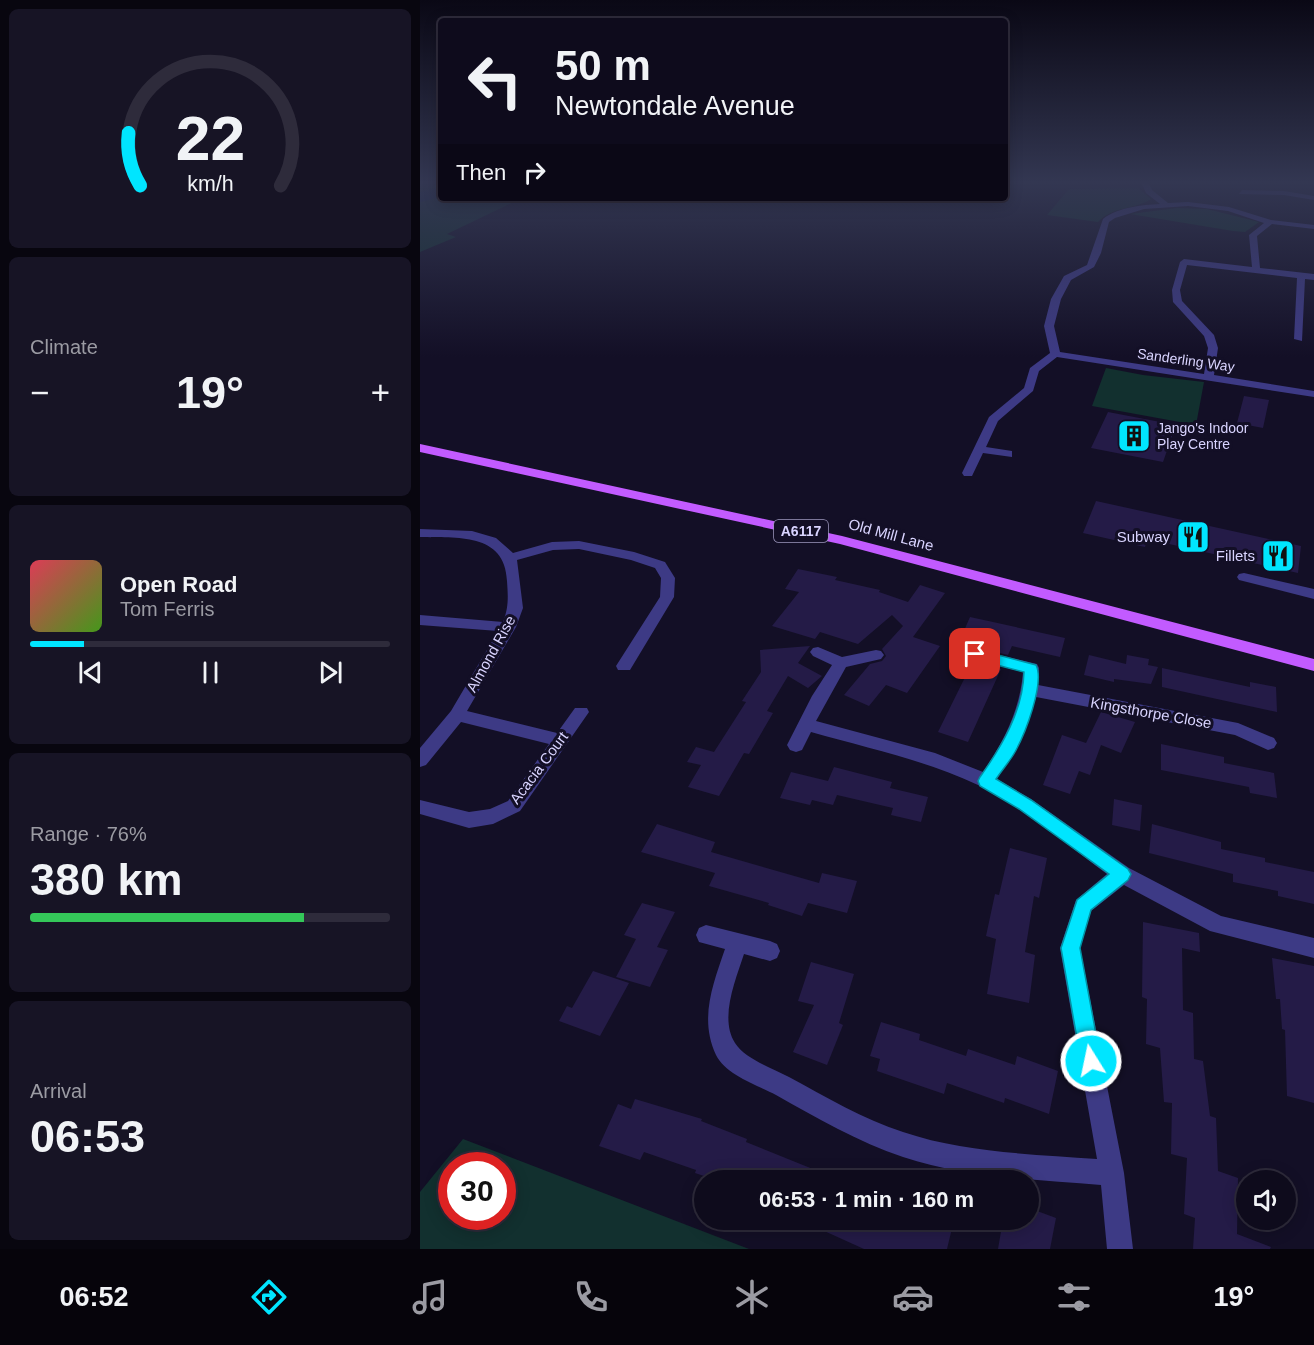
<!DOCTYPE html>
<meta charset="utf-8">
<style>
:root{--surface:#0e0b1c;--page:#171425;--text:#f1f3f6;--muted:#9b9ba3;--line:#2e2b3b;--accent:#00e5ff}
body{margin:0;font-family:Arial,sans-serif;background:var(--page);color:var(--text);height:100vh;display:flex;flex-direction:column;font-size:22px;white-space:nowrap}
*{box-sizing:border-box;margin:0}
p{font-size:20px;color:var(--muted)}
.icon{flex:none;width:33px;height:33px;fill:none;stroke:currentColor;stroke-width:2;stroke-linecap:round;stroke-linejoin:round}
.map{position:relative;flex:1;overflow:hidden}
.details{display:flex;flex-direction:column;gap:9px;padding:9px;background:#08060f;width:420px}
.details>*{flex:none}
.banner{position:absolute;left:18px;top:18px;width:570px;height:183px;border-radius:6px;box-shadow:0 3px 15px #0003,0 0 0 2px var(--line);background:#0e0b1c;color:var(--text);overflow:hidden}
.fabs{position:absolute;left:816px;top:1170px;display:grid;gap:12px}
.fabs a{display:grid;place-items:center;width:60px;height:60px;border-radius:50%;background:var(--surface);box-shadow:0 3px 15px #0003,0 0 0 2px var(--line);font-size:30px}
.speed{position:absolute;left:18px;top:1152px;display:flex;gap:12px;font-size:30px;font-weight:700;text-align:center}
.speed>*{display:grid;place-content:center;width:78px;height:78px;border-radius:50%;background:var(--surface);box-shadow:0 3px 15px #0003,0 0 0 2px var(--line);line-height:1}
.speed .limit{border:9px solid #d22;background:#fff;color:#111}
.pin{position:absolute;display:grid;place-items:center;width:51px;height:51px;color:#fff;margin:-26px;border-radius:12px;box-shadow:0 3px 9px #0006}
.me{position:absolute;width:66px;margin:-33px;rotate:350deg;stroke-linejoin:round;filter:drop-shadow(0 0 4px #0008)}
.turn{display:flex;align-items:center;gap:21px;height:126px;padding:0 18px;font-size:27px}
.turn .icon{width:78px;height:78px;stroke-width:2.5}
.turn b{display:block;font-size:42px;line-height:51px}
.then{display:flex;align-items:center;height:57px;padding:0 18px;background:#0003;gap:12px;font-size:22px}
.big{font-size:45px;font-weight:700;line-height:1.1}
.details .card{flex:1;display:flex;flex-direction:column;justify-content:center;gap:9px;min-width:0;padding:0 21px;border-radius:9px;background:var(--page)}
.details .dial{align-items:center;gap:0}
.dial svg{height:156px;overflow:visible;fill:none;stroke:var(--line);stroke-width:7;stroke-linecap:round;text-anchor:middle}
.dial text{fill:var(--text);stroke:none}
.song{display:flex;align-items:center;gap:18px}
.cover{width:72px;height:72px;border-radius:9px;background:linear-gradient(135deg,hsl(350 70% 55%),hsl(100 70% 35%))}
.played{height:6px;border-radius:3px;background:linear-gradient(90deg,var(--accent) 15%,var(--line) 15%)}
.keys{display:flex;justify-content:space-around;direction:ltr}
.heat{display:flex;justify-content:space-between;align-items:center;font-size:33px;direction:ltr}
.charge{height:9px;border-radius:4px;background:linear-gradient(90deg,#34c759 76%,var(--line) 0)}
.trip{position:absolute;left:274px;top:1170px;width:345px;height:60px;border-radius:30px;background:var(--surface);box-shadow:0 3px 15px #0003,0 0 0 2px var(--line);font-weight:700;line-height:60px;text-align:center}
.menu{display:flex;height:96px;justify-content:space-around;align-items:center;background:#06040b;color:var(--muted)}
.menu .icon{width:42px;height:42px}
.menu .current{color:var(--accent)}
.menu b{font-size:27px;color:var(--text)}
main{display:flex;flex:1;min-height:0}
.map>svg:first-child{display:block}
.green{fill:#12302f;fill-rule:evenodd}
.lines{fill:none;stroke-linecap:round;stroke-linejoin:round}
.river{fill:#0c2248;fill-rule:evenodd}
.building{fill:#241b47}
.street{fill:#3d3a85;fill-rule:evenodd}
.primary{fill:#c25bff;fill-rule:evenodd}
.route{fill:#00e5ff;stroke:#0095a6;stroke-width:1.5}
.labels{text-anchor:middle;stroke-width:6;stroke-linejoin:round;paint-order:stroke}
.far-street-label{font-size:14px;fill:#d9d4ff;stroke:#130f26}
.far-poi-label{font-size:14px;fill:#d9d4ff;stroke:#130f26;text-anchor:start}
.shield{fill:#130f26;stroke:#9e99be;stroke-width:1.5}
.shield-label{font-size:14px;font-weight:bold;fill:#d9d4ff}
.street-label{font-size:15px;fill:#d9d4ff;stroke:#130f26}
.poi-label{font-size:15px;fill:#d9d4ff;stroke:#130f26;text-anchor:end}
</style>
<main>
<section class="details">
<div class="card dial"><svg viewBox="0 0 100 80">
<path d="M14 69A42 42 0 1 1 86 69"/>
<path d="M14 69A42 42 0 0 1 8 42" stroke="#00e5ff"/>
<text x="50" y="56" font-size="32" font-weight="700">22</text>
<text x="50" y="72" font-size="11">km/h</text>
</svg></div>
<div class="card"><p>Climate</p>
<div class="heat"><a>−</a><b class="big">19°</b><a>+</a></div>
</div>
<div class="card">
<div class="song"><i class="cover"></i><div><b>Open Road</b><p>Tom Ferris</p></div></div>
<div class="played"></div>
<div class="keys"><svg class="icon" aria-label="previous" viewBox="0 0 24 24"><path d="M18 5L8 12l10 7zM5 5v14"/></svg><svg class="icon" aria-label="pause" viewBox="0 0 24 24"><path d="M8 5v14M16 5v14"/></svg><svg class="icon" aria-label="next" viewBox="0 0 24 24"><path d="M6 5l10 7-10 7zM19 5v14"/></svg></div>
</div>
<div class="card"><p>Range · 76%</p><b class="big">380 km</b><div class="charge"></div></div>
<div class="card"><p>Arrival</p><b class="big">06:53</b></div>
</section>
<div class="map">
<svg width="894" height="1249" viewBox="0 0 894 1249">
<rect width="100%" height="100%" fill="#130f26"/>
<path class="green" d="M 0,182 L 21,182 L 21,198 L 102,198 L 27,234 L 36,237 L 0,252 Z
M 718,188 L 731,199 C 714,210 693,206 678,222 L 627,215 L 649,189 Z
M 757,208 L 787,209 L 839,222 L 825,232 L 813,231 L 710,214 Z
M 686,368 L 723,375 L 784,382 L 776,425 L 672,406 Z
M 43,1139 L 329,1249 L 0,1249 L 0,1192 ZM 32,1166 L 82,1166 L 82,1216 L 32,1216 Z"/>
<g class="lines">
<path class="river" d="M 21,187 L 21,197 L 0,202 L 0,192 Z"/>
</g>
<path class="building" d="M 824,396 L 849,400 L 843,428 L 817,423 Z
M 688,412 L 756,425 L 743,462 L 671,448 Z
M 676,501 L 881,546 L 878,573 L 727,539 L 725,547 L 663,533 Z
M 378,569 L 417,577 L 415,580 L 460,590 L 459,592 L 488,602 L 500,585 L 525,593 L 493,637 L 520,646 L 487,693 L 466,685 L 449,706 L 424,695 L 450,664 L 462,661 L 466,656 L 462,649 L 483,626 L 472,615 L 438,644 L 400,632 L 395,639 L 352,626 L 379,592 L 365,589 Z
M 550,617 L 645,638 L 640,657 L 592,646 L 588,655 L 555,647 L 550,648 L 545,653 L 549,660 L 533,656 Z
M 390,646 L 378,663 L 402,676 L 388,688 L 368,676 L 347,711 L 353,713 L 329,754 L 324,753 L 299,796 L 268,787 L 281,765 L 267,762 L 276,747 L 294,752 L 326,702 L 322,701 L 341,672 L 340,650 Z
M 669,655 L 706,664 L 707,655 L 729,659 L 728,665 L 738,667 L 731,684 L 694,679 L 694,682 L 664,675 Z
M 553,661 L 581,669 L 548,742 L 518,732 Z
M 742,668 L 830,687 L 830,682 L 856,687 L 857,712 L 742,687 Z
M 681,712 L 715,722 L 701,753 L 681,745 L 670,775 L 659,771 L 650,794 L 623,785 L 642,735 L 666,743 Z
M 741,744 L 804,757 L 804,763 L 854,773 L 857,798 L 830,793 L 829,787 L 741,770 Z
M 414,767 L 472,782 L 470,788 L 508,797 L 501,822 L 471,815 L 473,808 L 417,795 L 413,805 L 392,800 L 390,805 L 360,798 L 371,772 L 408,781 Z
M 694,799 L 722,805 L 720,831 L 692,825 Z
M 237,824 L 295,842 L 291,852 L 399,883 L 402,873 L 437,881 L 427,913 L 388,903 L 382,916 L 348,905 L 349,903 L 289,886 L 295,873 L 221,852 Z
M 732,824 L 801,842 L 801,849 L 845,858 L 845,862 L 894,872 L 894,904 L 858,896 L 858,891 L 813,882 L 813,874 L 729,853 Z
M 590,848 L 627,858 L 619,898 L 614,896 L 605,952 L 615,955 L 609,1003 L 567,994 L 576,939 L 566,936 L 575,894 L 579,895 Z
M 222,903 L 255,912 L 237,947 L 248,950 L 230,987 L 196,977 L 216,939 L 204,935 Z
M 723,922 L 779,933 L 780,952 L 762,948 L 763,1010 L 773,1013 L 774,1059 L 783,1061 L 790,1116 L 796,1118 L 798,1171 L 818,1178 L 817,1234 L 851,1247 L 850,1249 L 773,1249 L 775,1218 L 764,1214 L 767,1158 L 751,1154 L 752,1103 L 744,1102 L 740,1048 L 726,1044 L 727,999 L 722,997 Z
M 852,958 L 894,966 L 894,1103 L 867,1096 L 865,1030 L 862,1029 L 860,999 L 856,999 Z
M 391,962 L 434,974 L 419,1023 L 423,1025 L 407,1065 L 373,1052 L 394,1005 L 378,1001 Z
M 173,971 L 209,983 L 180,1036 L 139,1021 L 147,1006 L 152,1008 Z
M 461,1022 L 500,1034 L 499,1040 L 546,1056 L 548,1049 L 595,1065 L 597,1056 L 638,1071 L 629,1114 L 585,1098 L 584,1103 L 527,1083 L 524,1094 L 457,1071 L 460,1059 L 450,1056 Z
M 215,1099 L 282,1119 L 281,1121 L 327,1139 L 326,1142 L 420,1180 L 296,1180 L 275,1173 L 276,1170 L 224,1152 L 220,1160 L 179,1146 L 198,1104 L 211,1109 Z
M 609,1208 L 636,1218 L 630,1249 L 578,1249 L 583,1220 L 609,1220 Z
M 380,1220 L 534,1220 L 527,1249 L 444,1249 Z"/>
<g class="lines">
<path class="street" d="M 721,182 L 728,182 L 732,190 L 748,203 L 768,202 L 809,207 L 851,220 L 894,225 L 894,229 L 852,224 L 837,236 L 840,268 L 894,274 L 894,280 L 885,279 L 882,341 L 874,339 L 877,278 L 767,265 L 760,290 L 762,301 L 794,335 L 798,348 L 794,375 L 894,391 L 894,397 L 637,357 L 619,371 L 613,391 L 578,421 L 566,447 L 592,451 L 592,457 L 563,453 L 552,476 L 544,476 L 542,473 L 569,417 L 604,388 L 610,368 L 630,353 L 624,326 L 631,299 L 644,276 L 667,265 L 683,219 C 698,207 722,205 740,204 L 726,193 ZM 768,206 L 808,211 L 844,223 L 829,235 L 832,267 L 764,259 L 760,262 L 752,290 L 753,302 L 784,336 L 788,348 L 784,374 L 640,352 L 634,326 L 641,299 L 651,280 L 674,267 L 681,253 L 689,222 L 695,218 L 724,209 Z
M 822,190 L 864,191 L 894,196 L 894,200 L 864,195 L 819,194 Z
M 0,529 L 52,531 L 76,538 L 93,553 L 132,542 L 159,541 L 214,552 L 245,562 L 255,578 L 254,597 L 210,670 L 198,670 L 196,666 L 240,597 L 241,578 L 235,568 L 211,560 L 159,549 L 133,550 L 97,560 L 103,608 L 96,627 L 47,711 L 137,733 L 155,708 L 167,708 L 169,712 L 100,811 L 73,824 L 49,828 L 0,814 L 0,800 L 49,812 L 70,809 L 88,801 L 129,744 L 41,722 L 6,765 L 0,767 L 0,748 L 31,711 L 78,631 L 0,625 L 0,615 L 83,622 C 89,607 88,596 87,581 C 85,532 36,538 0,537 Z
M 824,573 L 894,589 L 894,599 L 819,580 L 817,577 L 819,574 Z
M 398,647 L 422,657 L 456,650 L 461,651 L 464,655 L 461,659 L 426,667 L 396,721 L 515,753 L 563,772 C 584,741 600,710 603,672 L 550,658 L 547,654 L 550,650 L 555,649 L 617,664 L 619,668 L 618,685 L 818,723 L 854,738 L 857,743 L 854,748 L 848,750 L 815,735 L 616,697 L 606,728 L 577,779 L 611,799 L 709,868 L 801,916 L 894,938 L 894,958 L 790,931 L 704,885 L 671,911 L 660,948 L 704,1173 L 713,1249 L 687,1249 L 681,1185 C 615,1179 546,1178 483,1157 C 438,1142 397,1118 356,1095 C 337,1085 306,1075 296,1055 C 279,1019 293,984 305,949 L 279,942 L 276,935 L 279,928 L 286,925 L 350,941 L 357,944 L 360,951 L 357,958 L 350,961 L 324,954 C 316,979 299,1018 315,1043 C 325,1059 352,1068 369,1077 C 406,1097 443,1119 483,1132 C 545,1153 613,1154 677,1159 L 640,948 L 656,900 L 687,874 C 646,844 605,807 558,785 C 505,760 447,748 391,732 L 382,750 L 376,752 L 370,750 L 367,745 L 392,696 L 412,665 L 393,656 L 390,652 L 393,648 Z"/>
<path class="primary" d="M 0,444 L 422,536 L 894,659 L 894,671 L 420,544 L 0,452 Z"/>
</g>
<linearGradient id="sky" x2="0" y2="1"><stop stop-color="#0a0815"/><stop offset="0.51" stop-color="#333752"/><stop offset="1" stop-color="#333752" stop-opacity="0"/></linearGradient>
<rect width="894" height="357" fill="url(#sky)"/>
<path class="route" d="M 555,649 L 616,665 C 625,683 605,734 595,752 C 590,761 582,770 576,779 L 611,800 L 708,869 L 711,874 L 708,880 L 671,910 L 660,948 L 681,1061 L 678,1068 L 671,1071 L 664,1068 L 661,1061 L 641,948 L 657,900 L 689,874 L 599,809 L 560,786 L 558,781 L 560,777 C 582,746 603,711 604,672 L 550,658 L 548,654 L 550,651 Z"/>
<defs>
<g id="building-square" transform="scale(1.725)"><rect x="-9" y="-9" width="18" height="18" rx="4" fill="#00e5ff" stroke="#130f26"/><path d="M-4-6H4V6H1V3H-1V6H-4ZM-2.5-4.3h1.7v1.8h-1.7ZM.8-4.3h1.7v1.8H.8ZM-2.5-1h1.7V.8h-1.7ZM.8-1h1.7V.8H.8Z" fill="#111"/></g>
<g id="restaurant-square" transform="scale(1.725)"><rect x="-9" y="-9" width="18" height="18" rx="4" fill="#00e5ff" stroke="#130f26"/><path d="M-5-6h1v4h1v-4h1v4h1v-4h1v5L-1.5 .5V6h-2V.5L-5-1ZM5-6V6H3V1.5H1.5Q1.5-4 5-6Z" fill="#111"/></g>
</defs>
<g fill-rule="evenodd">
<use href="#building-square" x="714" y="436"/>
<use href="#restaurant-square" x="773" y="537"/>
<use href="#restaurant-square" x="858" y="556"/>
</g>
<g class="labels">
<g class="far-street-label">
<text transform="translate(766 360) rotate(8)" y="5">Sanderling Way</text>
</g>
<g class="far-poi-label">
<text x="737" y="433">Jango's Indoor<tspan x="737" dy="16">Play Centre</tspan></text>
</g>
<rect class="shield" x="354" y="520" width="54" height="22" rx="4.5"/>
<g class="shield-label">
<text x="381" y="536">A6117</text>
</g>
<g class="street-label">
<text transform="translate(471 535) rotate(15)" y="5">Old Mill Lane</text>
<text transform="translate(71 654) rotate(-61)" y="5">Almond Rise</text>
<text transform="translate(731 713) rotate(10)" y="5">Kingsthorpe Close</text>
<text transform="translate(119 768) rotate(-53)" y="5">Acacia Court</text>
</g>
<g class="poi-label">
<text x="750" y="542">Subway</text>
<text x="835" y="561">Fillets</text>
</g>
</g>
</svg>
<div class="fabs">
<a><svg class="icon" aria-label="sound" viewBox="0 0 24 24"><path d="M4 9h4l5-4v14l-5-4H4zM17 9q2 3 0 6"/></svg></a>
</div>
<div class="speed"><div class="limit">30</div></div>
<div class="pin" style="left:555px;top:654px;background:#d93025"><svg class="icon" aria-label="arrive" viewBox="0 0 24 24"><path d="M6 21V4h12l-3 4 3 4H6"/></svg></div>
<svg class="me" style="left:671px;top:1061px" viewBox="-20 -20 40 40"><circle r="17" fill="#00e5ff" stroke="#fff" stroke-width="3"/><path d="M0-11L8 9 0 5-8 9z" fill="#fff"/></svg>
<div class="trip">06:53 · 1 min · 160 m</div>
<div class="banner">
<div class="turn"><svg class="icon" aria-label="left" viewBox="0 0 24 24"><path d="M17 20v-9H6M10 6l-5 5 5 5"/></svg><div><b>50 m</b>Newtondale Avenue</div></div>
<div class="then">Then<svg class="icon" aria-label="right" viewBox="0 0 24 24"><path d="M7 20v-9h11M14 6l5 5-5 5"/></svg></div>
</div>
</div>
</main>
<nav class="menu">
<b>06:52</b>
<svg class="icon current" aria-label="directions" viewBox="0 0 24 24"><path d="M12 3l9 9-9 9-9-9zM9 14v-3h6M13 9l2 2-2 2"/></svg>
<svg class="icon" aria-label="music" viewBox="0 0 24 24"><path d="M9 18V5l10-2v13"/><circle cx="6" cy="18" r="3"/><circle cx="16" cy="16" r="3"/></svg>
<svg class="icon" aria-label="phone" viewBox="0 0 24 24"><path d="M5 4h4l2 5-3 2q2 4 5 5l2-3 5 2v4C11 20 4 13 5 4z"/></svg>
<svg class="icon" aria-label="climate" viewBox="0 0 24 24"><path d="M12 3v18M4 7l16 10M4 17L20 7"/></svg>
<svg class="icon" aria-label="car" viewBox="0 0 24 24"><path d="M5 17H2v-5l4-1 3-4h7l3 4 3 1v5h-3M9 17h6M6 11h13"/><circle cx="7" cy="17" r="2"/><circle cx="17" cy="17" r="2"/></svg>
<svg class="icon" aria-label="filters" viewBox="0 0 24 24"><path d="M4 7h16M4 17h16"/><circle cx="9" cy="7" r="2"/><circle cx="15" cy="17" r="2"/></svg>
<b>19°</b>
</nav>
